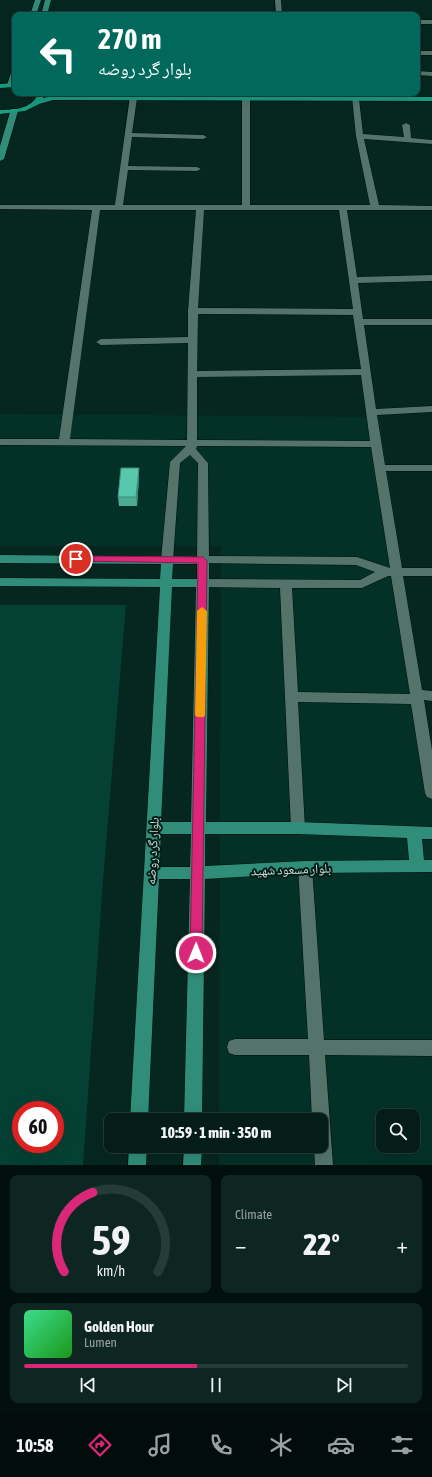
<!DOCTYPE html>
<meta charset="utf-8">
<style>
:root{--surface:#041d18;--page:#0d2621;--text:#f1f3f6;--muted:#97a2a2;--line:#253b37;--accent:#db2777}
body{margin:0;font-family:"Asap Condensed","Noto Naskh Arabic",sans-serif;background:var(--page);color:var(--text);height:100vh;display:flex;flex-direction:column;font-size:15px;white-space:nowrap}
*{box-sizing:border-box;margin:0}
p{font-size:13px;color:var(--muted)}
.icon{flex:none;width:22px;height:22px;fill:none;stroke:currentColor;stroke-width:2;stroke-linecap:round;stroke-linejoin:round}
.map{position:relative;height:1165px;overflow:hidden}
.drawer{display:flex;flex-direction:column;gap:10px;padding:10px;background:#02100d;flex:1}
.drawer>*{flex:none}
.top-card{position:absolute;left:12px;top:12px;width:408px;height:84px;border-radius:8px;box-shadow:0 4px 16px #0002,0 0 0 1px var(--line);background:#00695c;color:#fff;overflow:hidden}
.buttons{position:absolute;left:376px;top:1109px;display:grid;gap:8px}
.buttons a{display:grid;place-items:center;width:44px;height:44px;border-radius:8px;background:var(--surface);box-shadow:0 4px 16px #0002,0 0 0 1px var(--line);font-size:20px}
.speed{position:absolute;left:12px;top:1101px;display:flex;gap:8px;font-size:20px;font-weight:700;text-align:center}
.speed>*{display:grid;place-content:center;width:52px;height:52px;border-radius:50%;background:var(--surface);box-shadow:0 4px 16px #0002,0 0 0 1px var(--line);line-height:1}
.speed .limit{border:6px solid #d22;background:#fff;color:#111}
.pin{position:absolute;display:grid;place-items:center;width:34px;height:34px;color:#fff;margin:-17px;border:2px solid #fff;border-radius:50%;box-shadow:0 1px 4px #0007}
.me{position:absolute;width:44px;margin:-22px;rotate:1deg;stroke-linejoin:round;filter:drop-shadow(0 0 3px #0008)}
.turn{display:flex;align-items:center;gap:14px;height:84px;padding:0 20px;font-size:18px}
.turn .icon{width:52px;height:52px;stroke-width:2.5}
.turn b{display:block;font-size:28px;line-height:34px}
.big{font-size:30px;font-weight:800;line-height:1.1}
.drawer .widget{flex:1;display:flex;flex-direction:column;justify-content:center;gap:6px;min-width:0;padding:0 14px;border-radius:8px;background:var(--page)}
.drawer .dial{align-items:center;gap:0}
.dial svg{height:104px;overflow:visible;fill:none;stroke:var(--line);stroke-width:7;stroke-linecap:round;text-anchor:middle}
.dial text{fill:var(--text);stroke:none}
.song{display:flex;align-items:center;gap:12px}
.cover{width:48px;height:48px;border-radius:6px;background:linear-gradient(135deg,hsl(150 70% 55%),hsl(120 70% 35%))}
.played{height:4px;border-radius:2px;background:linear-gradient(90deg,var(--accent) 45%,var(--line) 45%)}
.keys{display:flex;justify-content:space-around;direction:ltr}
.heat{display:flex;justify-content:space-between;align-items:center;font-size:22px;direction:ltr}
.drawer .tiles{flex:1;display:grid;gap:10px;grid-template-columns:1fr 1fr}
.widget:last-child{grid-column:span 2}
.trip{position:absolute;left:104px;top:1113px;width:224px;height:40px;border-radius:8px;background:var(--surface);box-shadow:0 4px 16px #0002,0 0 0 1px var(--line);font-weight:800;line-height:40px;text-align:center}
.tab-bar{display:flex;height:64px;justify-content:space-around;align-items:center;background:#020c0a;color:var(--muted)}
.tab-bar .icon{width:28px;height:28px}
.tab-bar .on{color:var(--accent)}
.tab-bar b{font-size:18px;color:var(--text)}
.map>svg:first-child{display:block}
.built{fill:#033128;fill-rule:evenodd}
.green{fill:#054034;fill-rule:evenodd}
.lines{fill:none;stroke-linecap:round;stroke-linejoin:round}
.minor-casing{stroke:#000f0a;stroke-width:1}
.major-casing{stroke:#000f0a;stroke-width:1}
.highway-casing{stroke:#000f0a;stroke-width:1}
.minor{fill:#54746b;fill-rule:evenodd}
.major{fill:#2f8d79;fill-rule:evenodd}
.highway{fill:#179e83;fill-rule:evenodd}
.wall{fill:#4cac95}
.shaded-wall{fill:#3e8c79}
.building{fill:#58c8ad;stroke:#3e8c79}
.route{fill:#db2777;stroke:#8e194d}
.slow{fill:#f59e0b}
.labels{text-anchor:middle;stroke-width:4;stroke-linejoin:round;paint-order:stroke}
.near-street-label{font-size:13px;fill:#cadcd6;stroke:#001e17}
</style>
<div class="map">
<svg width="432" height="1165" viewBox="0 0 432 1165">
<rect width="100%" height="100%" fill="#062720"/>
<path class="built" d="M 0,414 L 379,417 L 432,749 L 432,1165 L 219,1165 L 219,1146 L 321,1146 L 321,1120 L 219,1120 L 221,546 L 0,546 ZM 383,1116 L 413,1116 L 413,1146 L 383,1146 Z"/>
<path class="green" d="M 0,605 L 126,605 L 103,880 L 83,1165 L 0,1165 ZM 21,1110 L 55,1110 L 55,1144 L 21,1144 Z"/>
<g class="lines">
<g class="minor-casing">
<path id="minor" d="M 275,0 L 281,0 L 282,15 L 276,15 Z
M 417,20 L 432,20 L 432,24 L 417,24 Z
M 417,51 L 432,51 L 432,55 L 417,55 Z
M 417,71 L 432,72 L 432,76 L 417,75 Z
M 280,93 L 288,93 L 289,95 L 285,97 L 283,96 Z
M 130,96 L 133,96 L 137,98 L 132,133 L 203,135 L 207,137 L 203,139 L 132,137 L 128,166 L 197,167 L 201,169 L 197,171 L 128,170 L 123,205 L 242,205 L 242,99 L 246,97 L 250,99 L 250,205 L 370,205 L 356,136 L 352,97 L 355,97 L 359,99 L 363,134 L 404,137 L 402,125 L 406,123 L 410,125 L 411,138 L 432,140 L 432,144 L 364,139 L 379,205 L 432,206 L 432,210 L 347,210 L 357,277 L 432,275 L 432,281 L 358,283 L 363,319 L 432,319 L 432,325 L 364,325 L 376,409 L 432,406 L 432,412 L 377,415 L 385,465 L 432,465 L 432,471 L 386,471 L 402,568 L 432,568 L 432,576 L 403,576 L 422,690 L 432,691 L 432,701 L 424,700 L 432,750 L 432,799 L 427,797 L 425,793 L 411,704 L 298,702 L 305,828 L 303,832 L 298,834 L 293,832 L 291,828 L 280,588 L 203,587 L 199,586 L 197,583 L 199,580 L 203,579 L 360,580 L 375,572 L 356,565 L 199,563 L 197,560 L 198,463 L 190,455 L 180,463 L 173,560 L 171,563 L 163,563 L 161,560 L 170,462 L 186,446 L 0,445 L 0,439 L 59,439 L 92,210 L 0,209 L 0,205 L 115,205 ZM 100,210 L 196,210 L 188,311 L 188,337 L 101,339 L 96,342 L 101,345 L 188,343 L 187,440 L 70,439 ZM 204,210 L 339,210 L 353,309 L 198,308 ZM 198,314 L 353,315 L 361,369 L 197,371 ZM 361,375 L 370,441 L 197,440 L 197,377 ZM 197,446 L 371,447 L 390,568 L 357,557 L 209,556 L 208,463 L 196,449 ZM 388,576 L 391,576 L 410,694 L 298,692 L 292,588 L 362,588 Z
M 305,861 L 310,863 L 312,867 L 324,1040 L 432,1040 L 432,1056 L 325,1055 L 333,1165 L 315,1165 L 314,1146 L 321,1146 L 321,1120 L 312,1120 L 309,1055 L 235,1055 L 229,1053 L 227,1047 L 229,1041 L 235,1039 L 308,1039 L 298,867 L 300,863 Z"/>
</g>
<g class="major-casing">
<path id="major" d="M 35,0 L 41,0 L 36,15 L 30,15 Z
M 45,0 L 51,0 L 47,15 L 41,15 Z
M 15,68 L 13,85 L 8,86 L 7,85 L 12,70 Z
M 11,109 L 17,109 L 18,111 L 4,159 L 0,161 L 0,146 Z
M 0,555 L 207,557 L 209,560 L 209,583 L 206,822 L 298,822 L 432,827 L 432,839 L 422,839 L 424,860 L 432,860 L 432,872 L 305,873 L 205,879 L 202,1120 L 184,1120 L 190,879 L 159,879 L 148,1120 L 130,1120 L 160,587 L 0,586 L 0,578 L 160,579 L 161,564 L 0,563 ZM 173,564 L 197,564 L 197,579 L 172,579 ZM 172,587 L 196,587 L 191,822 L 161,822 ZM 161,834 L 191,834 L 190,867 L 159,867 ZM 205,834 L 298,834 L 407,838 L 409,860 L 305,861 L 205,866 Z
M 129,1146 L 147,1146 L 146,1165 L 128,1165 Z
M 184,1146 L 202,1146 L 201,1165 L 183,1165 Z"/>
</g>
<g class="highway-casing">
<path id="highway" d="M 15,83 L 15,87 L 0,88 L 0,84 Z
M 35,93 L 43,93 L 43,98 L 53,96 L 432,97 L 432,101 L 53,100 L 39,104 L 25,111 L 0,114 L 0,110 C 13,110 28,109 36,98 Z"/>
</g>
<use href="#minor" class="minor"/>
<use href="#major" class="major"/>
<use href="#highway" class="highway"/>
</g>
<path class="wall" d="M 139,477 L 137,506 L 119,506 L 118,497 Z"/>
<path class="shaded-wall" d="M 139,468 L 139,477 L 137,506 L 136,497 Z"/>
<path class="building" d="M 121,468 L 139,468 L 136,497 L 118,497 Z"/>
<path class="route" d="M 76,556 L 203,557 L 207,560 L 202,953 L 200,957 L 196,958 L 192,957 L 190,953 L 198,563 L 73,561 L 71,559 Z"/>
<path class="slow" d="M 202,607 L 207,611 L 205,715 L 204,717 L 197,717 L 195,715 L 197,611 Z"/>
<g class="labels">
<g class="near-street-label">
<text transform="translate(152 851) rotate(-87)" y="5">بلوار گرد روضه</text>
<text transform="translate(291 869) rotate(-2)" y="5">بلوار مسعود شهید</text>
</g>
</g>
</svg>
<div class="buttons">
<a><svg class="icon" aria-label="search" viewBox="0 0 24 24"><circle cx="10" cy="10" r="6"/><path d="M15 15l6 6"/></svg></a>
</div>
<div class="speed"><div class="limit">60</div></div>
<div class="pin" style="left:76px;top:559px;background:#d93025"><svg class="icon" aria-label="arrive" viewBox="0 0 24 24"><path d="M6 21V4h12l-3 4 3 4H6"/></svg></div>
<svg class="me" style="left:196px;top:953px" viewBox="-20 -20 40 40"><circle r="17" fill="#db2777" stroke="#fff" stroke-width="3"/><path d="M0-11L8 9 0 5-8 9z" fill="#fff"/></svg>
<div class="trip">10:59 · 1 min · 350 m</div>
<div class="top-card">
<div class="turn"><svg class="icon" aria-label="left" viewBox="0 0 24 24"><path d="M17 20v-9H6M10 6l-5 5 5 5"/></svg><div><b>270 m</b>بلوار گرد روضه</div></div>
</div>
</div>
<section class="drawer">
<div class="tiles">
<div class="widget dial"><svg viewBox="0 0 100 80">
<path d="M14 69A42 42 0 1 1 86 69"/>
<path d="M14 69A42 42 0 0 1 36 8" stroke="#db2777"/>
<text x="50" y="56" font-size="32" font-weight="700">59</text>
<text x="50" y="72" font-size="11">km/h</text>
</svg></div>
<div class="widget"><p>Climate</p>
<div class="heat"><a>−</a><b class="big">22°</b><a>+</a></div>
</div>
<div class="widget">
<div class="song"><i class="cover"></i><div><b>Golden Hour</b><p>Lumen</p></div></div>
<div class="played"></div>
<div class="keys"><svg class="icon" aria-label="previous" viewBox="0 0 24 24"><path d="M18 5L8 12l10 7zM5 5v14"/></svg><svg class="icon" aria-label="pause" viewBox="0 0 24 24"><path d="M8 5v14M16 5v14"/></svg><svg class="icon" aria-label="next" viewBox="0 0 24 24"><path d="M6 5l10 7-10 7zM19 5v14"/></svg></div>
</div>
</div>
</section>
<nav class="tab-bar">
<b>10:58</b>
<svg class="icon on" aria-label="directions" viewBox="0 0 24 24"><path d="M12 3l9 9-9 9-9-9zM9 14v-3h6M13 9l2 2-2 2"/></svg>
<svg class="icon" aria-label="music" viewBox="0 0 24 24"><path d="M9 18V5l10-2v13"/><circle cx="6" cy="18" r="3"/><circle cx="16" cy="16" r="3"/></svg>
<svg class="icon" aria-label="phone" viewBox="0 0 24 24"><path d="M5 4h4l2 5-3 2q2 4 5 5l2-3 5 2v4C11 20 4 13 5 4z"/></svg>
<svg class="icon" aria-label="climate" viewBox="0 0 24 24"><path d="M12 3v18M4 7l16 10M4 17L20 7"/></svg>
<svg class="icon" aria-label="car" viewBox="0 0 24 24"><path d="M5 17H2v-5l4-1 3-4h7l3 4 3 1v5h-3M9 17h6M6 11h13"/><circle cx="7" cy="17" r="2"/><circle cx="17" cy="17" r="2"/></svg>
<svg class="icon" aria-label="filters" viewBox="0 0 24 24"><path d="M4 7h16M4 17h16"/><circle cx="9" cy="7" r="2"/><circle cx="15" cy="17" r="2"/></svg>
</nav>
